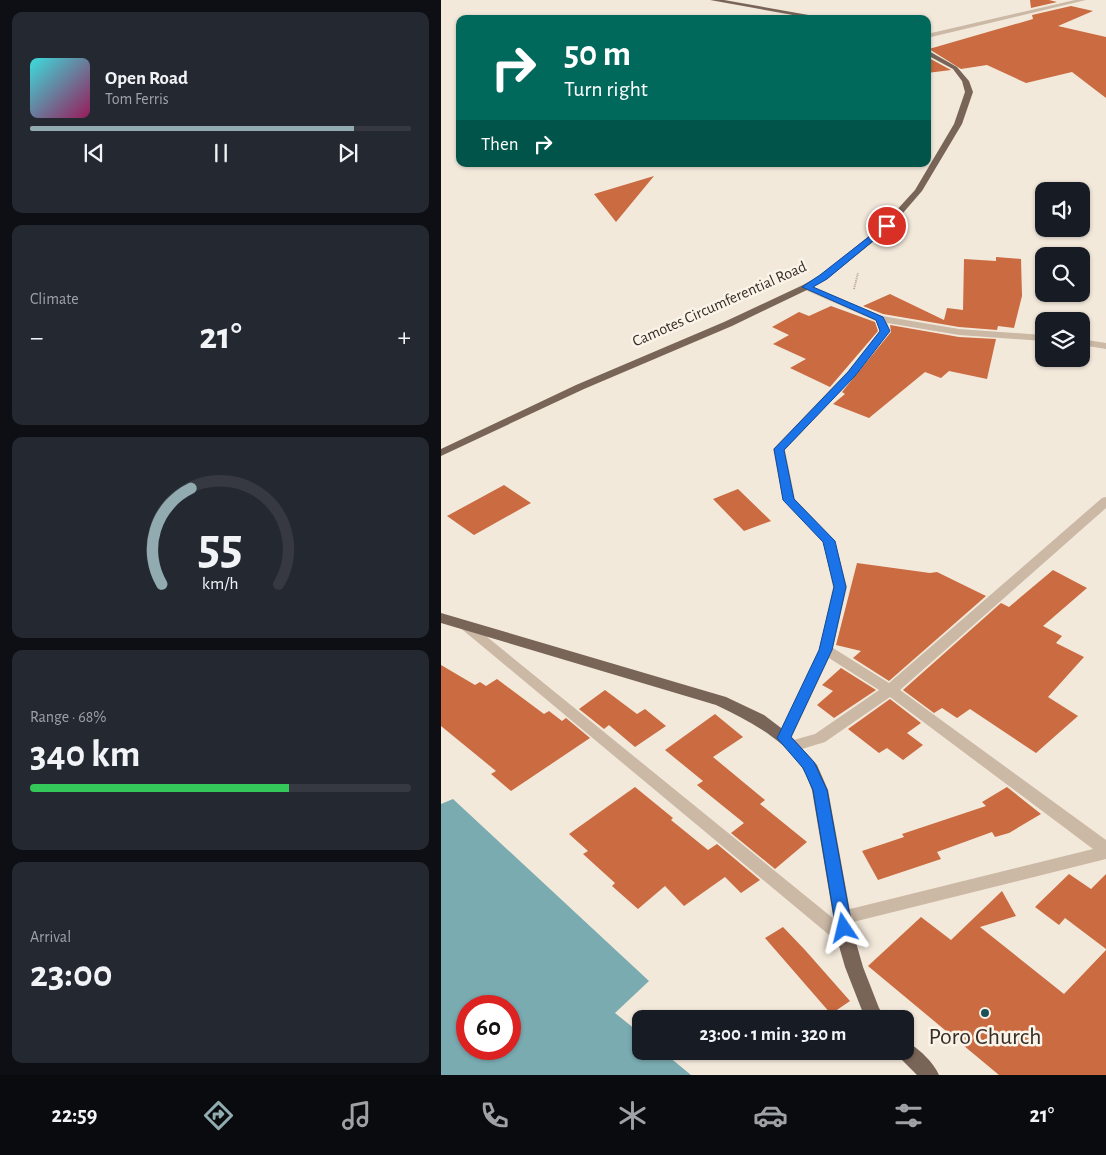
<!DOCTYPE html>
<meta charset="utf-8">
<style>
:root{--surface:#171b24;--page:#242831;--text:#f1f3f6;--muted:#9ea1a6;--line:#363941;--accent:#91abb0}
body{margin:0;font-family:"Alegreya Sans",sans-serif;background:var(--page);color:var(--text);height:100vh;display:flex;flex-direction:column;font-size:19px;white-space:nowrap}
*{box-sizing:border-box;margin:0}
p{font-size:16px;color:var(--muted)}
.icon{flex:none;width:28px;height:28px;fill:none;stroke:currentColor;stroke-width:2;stroke-linecap:round;stroke-linejoin:round}
.map{position:relative;flex:1;overflow:hidden}
.sheet{display:flex;flex-direction:column;gap:12px;padding:12px;background:#0d0f14;width:441px}
.sheet>*{flex:none}
.guide{position:absolute;left:15px;top:15px;width:475px;height:152px;border-radius:10px;box-shadow:0 1px 4px #0004;background:#00695c;color:#fff;overflow:hidden}
.controls{position:absolute;left:594px;top:182px;display:grid;gap:10px}
.controls a{display:grid;place-items:center;width:55px;height:55px;border-radius:10px;background:var(--surface);box-shadow:0 1px 4px #0004;font-size:25px}
.speed{position:absolute;left:15px;top:995px;display:flex;gap:10px;font-size:25px;font-weight:700;text-align:center}
.speed>*{display:grid;place-content:center;width:65px;height:65px;border-radius:50%;background:var(--surface);box-shadow:0 1px 4px #0004;line-height:1}
.speed .limit{border:8px solid #d22;background:#fff;color:#111}
.pin{position:absolute;display:grid;place-items:center;width:42px;height:42px;color:#fff;margin:-21px;border:2px solid #fff;border-radius:50%;box-shadow:0 1px 5px #0007}
.me{position:absolute;width:55px;margin:-28px;rotate:350deg;stroke-linejoin:round;filter:drop-shadow(0 0 4px #0008)}
.turn{display:flex;align-items:center;gap:18px;height:105px;padding:0 25px;font-size:22px}
.turn .icon{width:65px;height:65px;stroke-width:2.5}
.turn b{display:block;font-size:35px;line-height:42px}
.then{display:flex;align-items:center;height:48px;padding:0 25px;background:#0003;gap:10px;font-size:19px}
.big{font-size:38px;font-weight:600;line-height:1.1}
.sheet .tile{flex:1;display:flex;flex-direction:column;justify-content:center;gap:8px;min-width:0;padding:0 18px;border-radius:10px;background:var(--page)}
.sheet .dial{align-items:center;gap:0}
.dial svg{height:130px;overflow:visible;fill:none;stroke:var(--line);stroke-width:7;stroke-linecap:round;text-anchor:middle}
.dial text{fill:var(--text);stroke:none}
.song{display:flex;align-items:center;gap:15px}
.cover{width:60px;height:60px;border-radius:8px;background:linear-gradient(135deg,hsl(180 70% 55%),hsl(330 70% 35%))}
.played{height:5px;border-radius:2px;background:linear-gradient(90deg,var(--accent) 85%,var(--line) 85%)}
.keys{display:flex;justify-content:space-around;direction:ltr}
.heat{display:flex;justify-content:space-between;align-items:center;font-size:28px;direction:ltr}
.charge{height:8px;border-radius:4px;background:linear-gradient(90deg,#34c759 68%,var(--line) 0)}
.trip{position:absolute;left:191px;top:1010px;width:282px;height:50px;border-radius:10px;background:var(--surface);box-shadow:0 1px 4px #0004;font-weight:600;line-height:50px;text-align:center}
.menu{display:flex;height:80px;justify-content:space-around;align-items:center;background:#090b0e;color:var(--muted)}
.menu .icon{width:35px;height:35px}
.menu .on{color:var(--accent)}
.menu b{font-size:22px;color:var(--text)}
main{display:flex;flex:1;min-height:0}
.map>svg:first-child{display:block}
.water{fill:#79abb1;fill-rule:evenodd}
.building{fill:#ca6b41}
.lines{fill:none;stroke-linecap:round;stroke-linejoin:round}
.path{stroke:#b7a390;stroke-width:2;stroke-dasharray:1 1;stroke-linecap:butt}
.minor{fill:#cbb9a6;fill-rule:evenodd}
.major{fill:#796558;fill-rule:evenodd}
.route{fill:#1a73e8;stroke:#114b97}
.poi-dot{fill:#1b525a;stroke:#faf3e7;stroke-width:2}
.labels{text-anchor:middle;stroke-width:5;stroke-linejoin:round;paint-order:stroke}
.far-street-label{font-size:16px;fill:#372d27;stroke:#faf3e7}
.near-poi-label{font-size:24px;fill:#372d27;stroke:#faf3e7}
</style>
<main>
<section class="sheet">
<div class="tile">
<div class="song"><i class="cover"></i><div><b>Open Road</b><p>Tom Ferris</p></div></div>
<div class="played"></div>
<div class="keys"><svg class="icon" aria-label="previous" viewBox="0 0 24 24"><path d="M18 5L8 12l10 7zM5 5v14"/></svg><svg class="icon" aria-label="pause" viewBox="0 0 24 24"><path d="M8 5v14M16 5v14"/></svg><svg class="icon" aria-label="next" viewBox="0 0 24 24"><path d="M6 5l10 7-10 7zM19 5v14"/></svg></div>
</div>
<div class="tile"><p>Climate</p>
<div class="heat"><a>−</a><b class="big">21°</b><a>+</a></div>
</div>
<div class="tile dial"><svg viewBox="0 0 100 80">
<path d="M14 69A42 42 0 1 1 86 69"/>
<path d="M14 69A42 42 0 0 1 32 10" stroke="#91abb0"/>
<text x="50" y="56" font-size="32" font-weight="700">55</text>
<text x="50" y="72" font-size="11">km/h</text>
</svg></div>
<div class="tile"><p>Range · 68%</p><b class="big">340 km</b><div class="charge"></div></div>
<div class="tile"><p>Arrival</p><b class="big">23:00</b></div>
</section>
<div class="map">
<svg width="665" height="1075" viewBox="0 0 665 1075">
<rect width="100%" height="100%" fill="#f3e9db"/>
<path class="water" d="M 12,799 L 208,981 L 174,1013 L 200,1034 L 200,1051 L 221,1051 L 250,1075 L 0,1075 L 0,804 ZM 26,1006 L 69,1006 L 69,1049 L 26,1049 Z"/>
<path class="building" d="M 589,0 L 608,0 L 616,2 L 590,8 Z
M 630,6 L 652,11 L 617,26 L 665,37 L 665,98 L 631,72 L 585,83 L 546,65 L 520,69 L 488,49 L 592,19 L 591,15 Z
M 486,57 L 510,70 L 486,73 Z
M 213,176 L 175,222 L 153,194 Z
M 555,257 L 580,259 L 581,296 L 573,328 L 557,326 L 556,330 L 518,327 L 442,314 L 422,306 L 449,294 L 503,320 L 506,308 L 522,310 L 523,259 L 555,261 Z
M 390,306 L 434,322 L 437,331 L 389,387 L 349,368 L 365,359 L 332,344 L 348,335 L 331,327 L 358,312 L 368,316 Z
M 449,325 L 518,337 L 555,339 L 546,379 L 508,371 L 500,378 L 484,372 L 428,418 L 392,404 L 404,394 L 401,392 L 450,332 Z
M 63,485 L 90,503 L 33,535 L 6,516 Z
M 297,489 L 330,521 L 303,531 L 272,499 Z
M 416,563 L 489,573 L 496,572 L 545,596 L 448,681 L 412,658 L 420,651 L 395,645 Z
M 612,570 L 646,588 L 602,626 L 621,636 L 615,643 L 643,657 L 607,697 L 637,716 L 595,753 L 529,709 L 516,718 L 501,708 L 493,713 L 462,690 L 560,603 L 568,607 Z
M 0,665 L 34,685 L 39,682 L 45,686 L 56,679 L 103,714 L 108,711 L 121,721 L 125,718 L 149,738 L 70,791 L 50,774 L 55,771 L 0,726 Z
M 400,668 L 435,690 L 393,718 L 376,705 L 392,691 L 381,685 Z
M 164,690 L 196,714 L 204,709 L 225,726 L 194,747 L 168,725 L 163,729 L 138,709 Z
M 449,699 L 480,723 L 466,733 L 482,745 L 462,760 L 446,748 L 438,753 L 407,729 Z
M 274,714 L 302,737 L 272,757 L 324,800 L 319,804 L 366,842 L 334,869 L 290,833 L 303,823 L 256,785 L 262,781 L 224,750 Z
M 194,787 L 232,818 L 230,820 L 267,850 L 276,844 L 319,880 L 300,893 L 284,877 L 243,906 L 224,886 L 197,909 L 171,886 L 174,883 L 142,854 L 147,851 L 128,834 Z
M 566,787 L 600,814 L 568,833 L 554,837 L 551,832 L 496,852 L 500,859 L 437,880 L 421,851 L 463,837 L 461,834 L 545,806 L 541,802 Z
M 628,874 L 650,889 L 665,874 L 665,949 L 624,918 L 618,925 L 594,907 Z
M 561,891 L 575,916 L 539,927 L 623,994 L 665,950 L 665,1075 L 558,1075 L 427,966 L 480,917 L 510,940 Z
M 342,927 L 364,950 L 409,1001 L 390,1014 L 324,938 Z"/>
<g class="lines">
<path class="path" d="M 413,289 L 417,273"/>
<path class="minor" d="M 634,0 L 645,0 L 486,38 L 486,34 Z
M 365,284 L 441,316 L 518,329 L 602,335 L 602,341 L 518,335 L 446,323 L 449,331 L 414,376 L 344,450 L 354,499 L 394,541 L 406,587 L 392,648 L 448,683 L 661,498 L 665,497 L 665,508 L 459,690 L 665,840 L 665,859 L 400,925 L 411,934 L 414,939 L 411,944 L 405,946 L 399,944 L 17,626 L 19,623 L 29,623 L 393,919 L 395,913 L 401,911 L 652,849 L 449,697 L 384,742 L 351,752 L 346,750 L 344,746 L 345,743 L 338,742 L 336,738 L 378,650 L 392,587 L 382,542 L 342,500 L 332,449 L 406,372 L 439,331 L 435,321 L 362,289 L 360,287 ZM 388,658 L 438,690 L 374,734 L 349,741 Z
M 640,339 L 665,343 L 665,349 L 640,345 Z"/>
<path class="major" d="M 269,0 L 283,0 L 390,19 L 374,19 Z
M 486,50 L 516,67 L 528,81 L 532,92 L 521,124 L 481,191 L 449,228 L 386,279 L 368,289 L 291,326 L 143,389 L 0,456 L 0,449 L 135,385 L 283,322 L 362,285 L 380,275 L 443,224 L 474,190 L 513,124 L 524,92 L 521,81 L 512,69 L 486,55 Z
M 0,613 L 285,697 L 323,715 L 348,734 L 376,765 L 387,790 L 414,939 L 422,967 L 438,1008 L 445,1019 L 425,1019 L 422,1013 L 404,967 L 396,939 L 371,790 C 368,783 366,775 362,769 C 343,738 306,720 275,705 L 0,623 Z
M 465,1042 C 477,1047 493,1063 498,1075 L 476,1075 L 458,1057 L 456,1051 L 465,1051 Z"/>
</g>
<path class="route" d="M 443,225 L 450,226 L 386,279 L 372,287 L 442,317 L 449,331 L 414,376 L 343,450 L 353,499 L 394,541 L 405,587 L 391,650 L 350,737 L 373,762 L 386,790 L 411,928 L 409,933 L 403,935 L 397,933 L 395,928 L 372,790 L 362,768 L 336,738 L 378,650 L 393,587 L 382,542 L 342,500 L 333,449 L 407,372 L 439,331 L 435,320 L 361,287 L 379,275 Z"/>
<circle class="poi-dot" cx="544" cy="1013" r="5"/>
<g class="labels">
<g class="far-street-label">
<text transform="translate(278 303) rotate(-24)" y="6">Camotes Circumferential Road</text>
</g>
<g class="near-poi-label">
<text x="544" y="1044">Poro Church</text>
</g>
</g>
</svg>
<div class="controls">
<a><svg class="icon" aria-label="sound" viewBox="0 0 24 24"><path d="M4 9h4l5-4v14l-5-4H4zM17 9q2 3 0 6"/></svg></a>
<a><svg class="icon" aria-label="search" viewBox="0 0 24 24"><circle cx="10" cy="10" r="6"/><path d="M15 15l6 6"/></svg></a>
<a><svg class="icon" aria-label="layers" viewBox="0 0 24 24"><path d="M12 4l9 5-9 5-9-5zM3 14l9 5 9-5"/></svg></a>
</div>
<div class="speed"><div class="limit">60</div></div>
<div class="pin" style="left:446px;top:226px;background:#d93025"><svg class="icon" aria-label="arrive" viewBox="0 0 24 24"><path d="M6 21V4h12l-3 4 3 4H6"/></svg></div>
<svg class="me" style="left:403px;top:928px" viewBox="-20 -20 40 40"><path d="M0-17L14 15 0 8-14 15z" fill="#1a73e8" stroke="#fff" stroke-width="4"/></svg>
<div class="trip">23:00 · 1 min · 320 m</div>
<div class="guide">
<div class="turn"><svg class="icon" aria-label="right" viewBox="0 0 24 24"><path d="M7 20v-9h11M14 6l5 5-5 5"/></svg><div><b>50 m</b>Turn right</div></div>
<div class="then">Then<svg class="icon" aria-label="right" viewBox="0 0 24 24"><path d="M7 20v-9h11M14 6l5 5-5 5"/></svg></div>
</div>
</div>
</main>
<nav class="menu">
<b>22:59</b>
<svg class="icon on" aria-label="directions" viewBox="0 0 24 24"><path d="M12 3l9 9-9 9-9-9zM9 14v-3h6M13 9l2 2-2 2"/></svg>
<svg class="icon" aria-label="music" viewBox="0 0 24 24"><path d="M9 18V5l10-2v13"/><circle cx="6" cy="18" r="3"/><circle cx="16" cy="16" r="3"/></svg>
<svg class="icon" aria-label="phone" viewBox="0 0 24 24"><path d="M5 4h4l2 5-3 2q2 4 5 5l2-3 5 2v4C11 20 4 13 5 4z"/></svg>
<svg class="icon" aria-label="climate" viewBox="0 0 24 24"><path d="M12 3v18M4 7l16 10M4 17L20 7"/></svg>
<svg class="icon" aria-label="car" viewBox="0 0 24 24"><path d="M5 17H2v-5l4-1 3-4h7l3 4 3 1v5h-3M9 17h6M6 11h13"/><circle cx="7" cy="17" r="2"/><circle cx="17" cy="17" r="2"/></svg>
<svg class="icon" aria-label="filters" viewBox="0 0 24 24"><path d="M4 7h16M4 17h16"/><circle cx="9" cy="7" r="2"/><circle cx="15" cy="17" r="2"/></svg>
<b>21°</b>
</nav>
